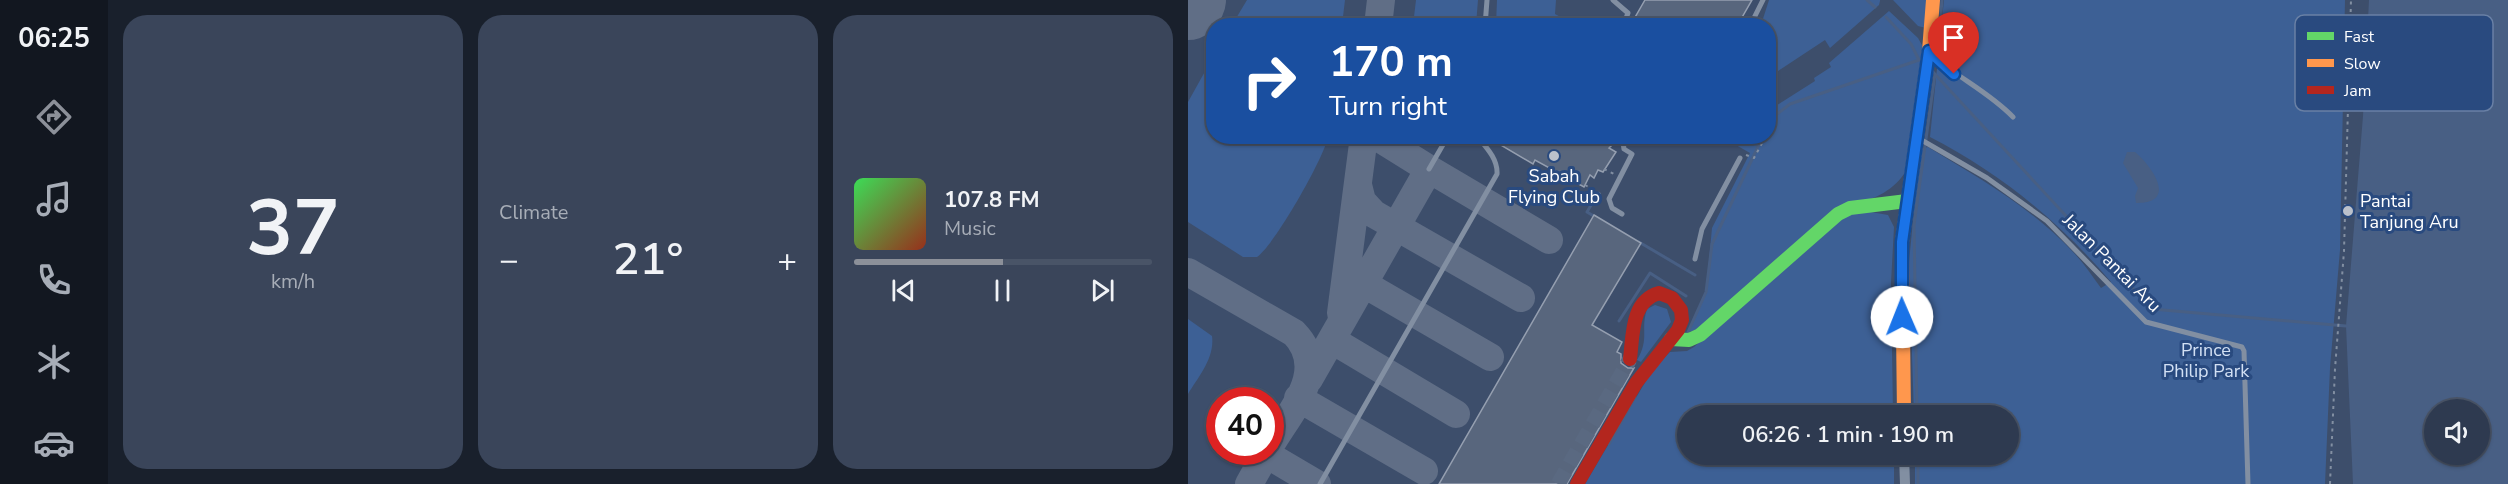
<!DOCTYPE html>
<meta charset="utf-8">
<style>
:root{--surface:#2e3a50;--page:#3a455a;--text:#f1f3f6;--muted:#a7adb7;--line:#495467;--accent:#8c9099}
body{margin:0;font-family:"Nunito Sans",sans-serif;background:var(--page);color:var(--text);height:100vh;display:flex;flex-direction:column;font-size:22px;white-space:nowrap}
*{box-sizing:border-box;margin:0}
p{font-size:20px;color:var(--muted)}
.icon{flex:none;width:33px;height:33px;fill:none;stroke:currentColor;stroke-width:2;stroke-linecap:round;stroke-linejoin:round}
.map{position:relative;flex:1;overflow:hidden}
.panel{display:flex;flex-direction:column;gap:15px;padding:15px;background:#19202c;width:1080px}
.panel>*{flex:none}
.top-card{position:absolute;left:18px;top:18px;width:570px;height:126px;border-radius:24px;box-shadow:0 2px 4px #0004,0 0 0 2px var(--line);background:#1a4fa0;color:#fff;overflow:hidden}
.buttons{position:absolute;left:1236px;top:399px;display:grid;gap:12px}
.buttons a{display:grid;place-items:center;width:66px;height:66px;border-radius:50%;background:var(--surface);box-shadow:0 2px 4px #0004,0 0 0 2px var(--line);font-size:30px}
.speed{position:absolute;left:18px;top:387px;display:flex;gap:12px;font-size:30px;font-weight:700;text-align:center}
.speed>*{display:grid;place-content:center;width:78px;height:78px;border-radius:50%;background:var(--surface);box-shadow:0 2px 4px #0004,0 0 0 2px var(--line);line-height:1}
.speed .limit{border:9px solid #d22;background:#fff;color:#111}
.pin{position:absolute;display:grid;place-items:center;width:51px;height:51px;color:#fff;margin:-62px -26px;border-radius:50% 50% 50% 0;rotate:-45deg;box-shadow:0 0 6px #0007}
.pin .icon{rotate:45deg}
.me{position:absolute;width:66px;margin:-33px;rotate:359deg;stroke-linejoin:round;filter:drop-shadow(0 0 4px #0008)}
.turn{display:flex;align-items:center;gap:21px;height:126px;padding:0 24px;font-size:27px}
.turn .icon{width:78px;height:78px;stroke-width:2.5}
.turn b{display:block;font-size:42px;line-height:51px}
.big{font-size:45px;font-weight:600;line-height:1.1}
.panel .card{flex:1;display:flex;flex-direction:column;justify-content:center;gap:9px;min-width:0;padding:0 21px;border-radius:24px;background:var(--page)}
.panel .dial{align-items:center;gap:0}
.dial b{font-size:78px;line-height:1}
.song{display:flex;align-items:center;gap:18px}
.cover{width:72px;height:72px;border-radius:9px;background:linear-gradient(135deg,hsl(130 70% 55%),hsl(10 70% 35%))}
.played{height:6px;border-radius:3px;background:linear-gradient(90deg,var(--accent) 50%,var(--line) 50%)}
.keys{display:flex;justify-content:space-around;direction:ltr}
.heat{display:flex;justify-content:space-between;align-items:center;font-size:33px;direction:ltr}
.panel .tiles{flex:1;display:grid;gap:15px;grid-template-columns:repeat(3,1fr)}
.trip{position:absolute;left:489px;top:405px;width:342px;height:60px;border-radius:30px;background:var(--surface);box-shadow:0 2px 4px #0004,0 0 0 2px var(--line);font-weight:600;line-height:60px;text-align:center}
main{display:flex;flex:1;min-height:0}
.tabs{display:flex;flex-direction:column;width:108px;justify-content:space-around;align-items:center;background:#121720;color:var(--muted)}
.tabs .icon{width:42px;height:42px}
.tabs .selected{color:var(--accent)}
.tabs b{font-size:27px;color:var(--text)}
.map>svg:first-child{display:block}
.green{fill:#3d6095}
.water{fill:#485f84;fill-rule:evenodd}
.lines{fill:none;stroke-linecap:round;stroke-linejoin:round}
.stream{stroke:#485f84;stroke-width:3}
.taxiway{stroke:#606e86;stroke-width:28}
.runway{stroke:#606e86;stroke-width:72}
.building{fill:#58667d;stroke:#959fb0;stroke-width:1.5}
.secondary-tunnel{stroke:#5a6981;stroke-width:15;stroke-dasharray:15 8;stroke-linecap:butt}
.path{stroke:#828fa2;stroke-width:2;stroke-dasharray:3 4.5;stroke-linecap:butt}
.lane{stroke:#828fa2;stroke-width:5}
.street{stroke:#828fa2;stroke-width:10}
.fast{stroke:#63d668;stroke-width:14}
.slow{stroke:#ff974d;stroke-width:14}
.jam{stroke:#b3261e;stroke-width:14}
.route-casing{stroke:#114b97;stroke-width:15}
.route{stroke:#1a73e8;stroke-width:10}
.poi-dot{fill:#bbc1cb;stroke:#294a7f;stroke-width:2}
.labels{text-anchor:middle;stroke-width:6;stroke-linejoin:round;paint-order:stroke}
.poi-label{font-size:18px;fill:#fff;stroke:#294a7f}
.street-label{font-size:18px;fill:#fff;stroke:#294a7f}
.park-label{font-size:18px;fill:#d2e0f4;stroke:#294a7f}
.key{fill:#294a7f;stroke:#6980a5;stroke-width:1.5}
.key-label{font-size:16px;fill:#fff}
</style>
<main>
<nav class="tabs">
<b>06:25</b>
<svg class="icon selected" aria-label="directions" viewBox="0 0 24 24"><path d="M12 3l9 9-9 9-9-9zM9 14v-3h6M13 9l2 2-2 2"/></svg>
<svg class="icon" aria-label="music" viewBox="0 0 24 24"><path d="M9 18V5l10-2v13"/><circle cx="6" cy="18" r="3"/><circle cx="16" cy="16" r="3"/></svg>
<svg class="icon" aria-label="phone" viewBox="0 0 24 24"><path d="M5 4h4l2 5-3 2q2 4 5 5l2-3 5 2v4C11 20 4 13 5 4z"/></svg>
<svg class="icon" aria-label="climate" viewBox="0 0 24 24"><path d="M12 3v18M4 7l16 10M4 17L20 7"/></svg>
<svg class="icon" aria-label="car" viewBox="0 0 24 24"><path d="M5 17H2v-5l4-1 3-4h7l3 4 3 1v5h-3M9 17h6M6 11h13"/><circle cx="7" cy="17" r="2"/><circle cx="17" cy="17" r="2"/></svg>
</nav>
<section class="panel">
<div class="tiles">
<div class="card dial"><b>37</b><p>km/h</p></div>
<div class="card"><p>Climate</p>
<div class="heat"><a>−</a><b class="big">21°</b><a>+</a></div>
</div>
<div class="card">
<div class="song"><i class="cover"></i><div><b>107.8 FM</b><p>Music</p></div></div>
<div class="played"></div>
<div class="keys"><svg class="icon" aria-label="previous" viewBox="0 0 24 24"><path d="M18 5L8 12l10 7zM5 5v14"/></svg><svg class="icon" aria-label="pause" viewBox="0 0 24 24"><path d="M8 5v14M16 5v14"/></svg><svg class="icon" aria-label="next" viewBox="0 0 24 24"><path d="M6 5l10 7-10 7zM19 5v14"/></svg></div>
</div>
</div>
</section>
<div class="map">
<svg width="1320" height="484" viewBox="0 0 1320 484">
<rect width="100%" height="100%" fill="#3d4e6b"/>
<path class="green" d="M 59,0 L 157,0 L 154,25 L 44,25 Z
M 228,0 L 290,0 L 288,25 L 225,25 Z
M 309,0 L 368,0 L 367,14 L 387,25 L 308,25 Z
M 581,0 L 692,0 L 692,1 L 691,5 L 642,48 L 637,40 L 581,77 L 580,26 L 573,25 Z
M 705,0 L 740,0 L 738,28 L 730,26 Z
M 756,0 L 1157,0 L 1152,250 L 1142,368 L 1137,484 L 727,484 L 727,455 L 820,454 L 820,416 L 726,416 L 721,262 L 732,149 L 740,147 C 791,178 844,208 885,252 C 896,263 904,276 913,288 L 923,282 C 873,223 811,172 742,137 Z
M 701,11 L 730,38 L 735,47 L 718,171 C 706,190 688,199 667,203 L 512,329 L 500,332 L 518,292 L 524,228 L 562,153 L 534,137 L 580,136 L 581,100 L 586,107 L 627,81 L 626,78 L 643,67 L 641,63 Z
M 25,57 L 26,136 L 140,137 C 136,158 86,246 69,257 L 55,257 L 0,222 L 0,102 Z
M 677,211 L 700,215 L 706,227 L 703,283 L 705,415 L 500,416 L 500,454 L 706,455 L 706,484 L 397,484 L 465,369 L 482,352 L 499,351 L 506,347 L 649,221 L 663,213 Z
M 467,305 L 479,309 L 483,322 L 453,362 L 449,360 C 462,338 452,330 459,309 Z
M 0,319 L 24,336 C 27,358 10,377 0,394 Z"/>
<path class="water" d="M 1181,0 L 1320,0 L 1320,484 L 1165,484 L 1158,326 L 1175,116 ZM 1246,410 L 1292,410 L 1292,454 L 1246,454 Z
M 939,152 L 947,152 C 965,167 990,204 948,203 L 947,196 L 950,188 L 935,163 Z"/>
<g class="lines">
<path class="stream" d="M 679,0 L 687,7
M 750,51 L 754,0
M 745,72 L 964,309 L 1158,326
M 580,121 L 602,104 L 731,60 L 723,44 L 698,17
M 580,126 L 585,119
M 409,218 L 399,212 L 409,195
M 451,242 L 507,275
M 431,321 L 462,273 L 498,296
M 500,332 L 518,292 L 524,244 L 575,136
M 729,416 L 726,225 L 747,74
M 421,444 L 447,397
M 730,454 L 730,484"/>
<path class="taxiway" d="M 190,26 L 193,0
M 188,136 L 241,169
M 170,185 L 174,201 L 186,214 L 333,298
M 164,271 L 176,284 L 302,357
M 0,272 L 106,333 C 142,370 103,410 82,446
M 153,313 L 176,136
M 144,340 L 268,414
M 121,379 L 241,169 L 361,240
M 110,398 L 236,471
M 78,454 L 129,484
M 61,484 L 79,452"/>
<path class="runway" d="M 0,4 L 2,0"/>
</g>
<path class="building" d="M 457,0 L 564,0 L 549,26 L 442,26 Z
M 315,136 L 371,136 L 383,143 L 386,136 L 424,136 L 420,144 L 423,146 L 421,148 L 428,152 L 415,172 L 410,170 L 406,178 L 402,175 L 396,187 L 347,160 L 345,164 L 311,144 Z
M 406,215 L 453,243 L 404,325 L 434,342 L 429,352 L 433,354 L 433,363 L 440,368 L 446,368 L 379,484 L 251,484 Z"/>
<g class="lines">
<path class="secondary-tunnel" d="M 370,484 L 442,359"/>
<path class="path" d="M 580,105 L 589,118 L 580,132
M 558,155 L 566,158 L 578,136
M 416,169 L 426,174
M 397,185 L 416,196
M 1142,484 L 1147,369 L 1156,251 L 1163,0"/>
<path class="lane" d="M 425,0 L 440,13 L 435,26
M 297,26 L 299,0
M 562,26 L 575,0
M 744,55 C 770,78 801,92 825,117
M 434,136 L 436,149 L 444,154 L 421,199 L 424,208 L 434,214
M 730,138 L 799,178 L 859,221 L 958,322 L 1054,347 L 1056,351 L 1060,484
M 241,169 L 260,136
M 507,259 L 514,229 L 552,158
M 132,484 L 309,174 C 310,159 298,147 289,136"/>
<path class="street" d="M 716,454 L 717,484"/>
<path class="fast" d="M 483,339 L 501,340 L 512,335 L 650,214 L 662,208 L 719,201"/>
<path class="slow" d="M 716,416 L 714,242 L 741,51 L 745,0"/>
<path class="jam" d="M 389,484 L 448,383 L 490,330 L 494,320 L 493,310 L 484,298 L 471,293 C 443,301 445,335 442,359"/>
</g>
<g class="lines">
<g class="route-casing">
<path id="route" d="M 714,317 L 714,242 L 741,51 L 766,74"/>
</g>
<use href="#route" class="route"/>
</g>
<g class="poi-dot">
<circle cx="366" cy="156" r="6"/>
<circle cx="1160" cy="211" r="6"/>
</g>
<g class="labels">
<g class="poi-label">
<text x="366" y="182">Sabah<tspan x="366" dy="21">Flying Club</tspan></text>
<text x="1172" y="207" text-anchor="start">Pantai<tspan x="1172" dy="21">Tanjung Aru</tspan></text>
</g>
<g class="street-label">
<text transform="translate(924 263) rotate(45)" y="6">Jalan Pantai Aru</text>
</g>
<g class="park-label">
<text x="1018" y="356">Prince<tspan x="1018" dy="21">Philip Park</tspan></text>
</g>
</g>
<rect x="1107" y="15" width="198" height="96" rx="9" class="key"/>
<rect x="1119" y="32" width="27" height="8" fill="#63d668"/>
<rect x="1119" y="59" width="27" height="8" fill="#ff974d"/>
<rect x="1119" y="86" width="27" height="8" fill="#b3261e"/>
<g class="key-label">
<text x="1156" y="42">Fast</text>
<text x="1156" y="69">Slow</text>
<text x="1156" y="96">Jam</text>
</g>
</svg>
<div class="buttons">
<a><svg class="icon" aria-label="sound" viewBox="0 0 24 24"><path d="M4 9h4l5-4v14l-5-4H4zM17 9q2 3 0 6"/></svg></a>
</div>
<div class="speed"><div class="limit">40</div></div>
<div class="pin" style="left:766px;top:74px;background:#d93025"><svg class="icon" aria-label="arrive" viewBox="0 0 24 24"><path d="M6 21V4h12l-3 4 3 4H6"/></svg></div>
<svg class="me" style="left:714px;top:317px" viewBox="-20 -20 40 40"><circle r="19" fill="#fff"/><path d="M0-13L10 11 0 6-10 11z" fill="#1a73e8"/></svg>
<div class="trip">06:26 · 1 min · 190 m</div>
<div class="top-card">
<div class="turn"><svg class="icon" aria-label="right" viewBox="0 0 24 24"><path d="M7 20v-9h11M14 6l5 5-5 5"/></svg><div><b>170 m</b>Turn right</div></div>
</div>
</div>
</main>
